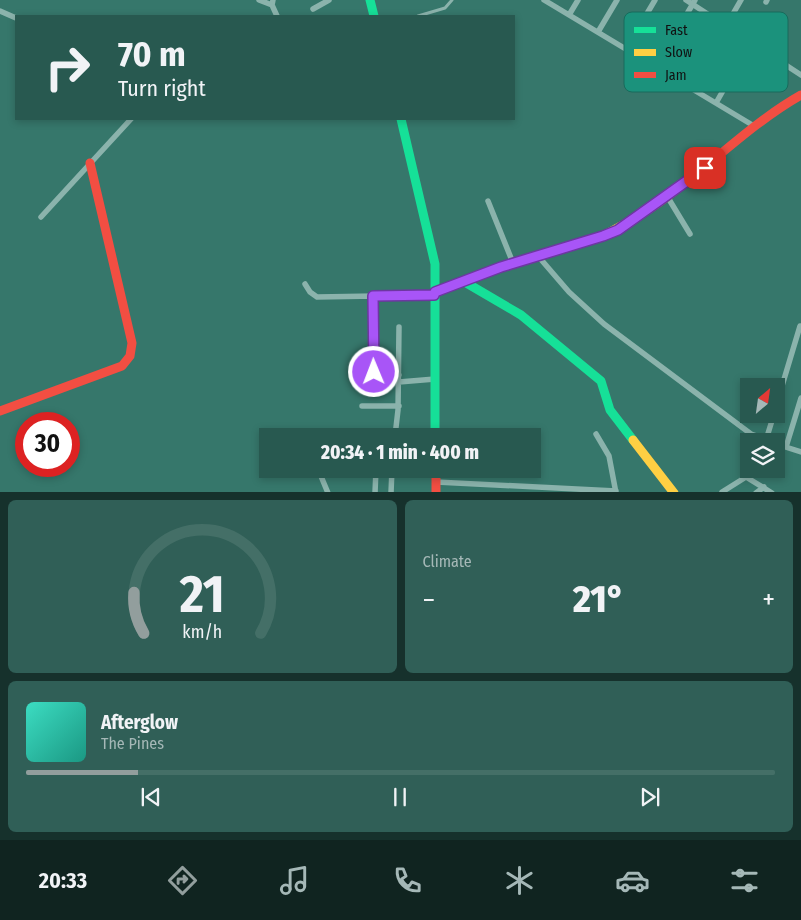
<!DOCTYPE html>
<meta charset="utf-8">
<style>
:root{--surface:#285950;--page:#305f57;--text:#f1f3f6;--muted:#a5b8b7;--line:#446f67;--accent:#929e9d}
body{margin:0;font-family:"Fira Sans Condensed",sans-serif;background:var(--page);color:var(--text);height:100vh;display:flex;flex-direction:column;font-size:19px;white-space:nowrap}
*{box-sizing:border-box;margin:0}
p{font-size:16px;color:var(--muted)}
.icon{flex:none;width:28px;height:28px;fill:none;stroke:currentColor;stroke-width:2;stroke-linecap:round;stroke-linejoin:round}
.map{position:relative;height:492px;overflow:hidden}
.panel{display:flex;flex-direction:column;gap:8px;padding:8px;background:#16312c;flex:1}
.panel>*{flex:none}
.guide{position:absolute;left:15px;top:15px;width:500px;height:105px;border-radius:0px;box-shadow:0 2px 8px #0003;background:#285950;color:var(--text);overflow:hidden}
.needle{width:32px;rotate:29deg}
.controls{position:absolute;left:740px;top:378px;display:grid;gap:10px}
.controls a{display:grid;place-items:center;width:45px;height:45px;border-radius:0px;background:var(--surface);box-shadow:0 2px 8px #0003;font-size:25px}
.speed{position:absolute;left:15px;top:412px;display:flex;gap:10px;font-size:25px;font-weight:700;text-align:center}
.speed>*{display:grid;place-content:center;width:65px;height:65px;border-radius:50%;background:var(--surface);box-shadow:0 2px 8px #0003;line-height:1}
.speed .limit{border:8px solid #d22;background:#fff;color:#111}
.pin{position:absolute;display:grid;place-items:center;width:42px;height:42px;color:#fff;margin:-21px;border-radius:10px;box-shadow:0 2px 8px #0006}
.me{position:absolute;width:55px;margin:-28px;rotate:359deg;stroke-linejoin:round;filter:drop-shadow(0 0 4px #0008)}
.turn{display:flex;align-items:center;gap:18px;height:105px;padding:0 20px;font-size:22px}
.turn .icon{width:65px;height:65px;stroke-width:2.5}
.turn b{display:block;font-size:35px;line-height:42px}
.big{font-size:38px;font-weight:800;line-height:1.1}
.panel .tile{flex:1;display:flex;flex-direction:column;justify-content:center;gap:8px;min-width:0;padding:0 18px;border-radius:8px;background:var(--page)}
.panel .dial{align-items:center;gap:0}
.dial svg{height:130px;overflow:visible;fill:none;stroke:var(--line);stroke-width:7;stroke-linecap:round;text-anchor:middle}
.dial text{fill:var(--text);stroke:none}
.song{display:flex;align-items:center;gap:15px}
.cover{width:60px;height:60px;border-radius:8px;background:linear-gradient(135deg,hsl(170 70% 55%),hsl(170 70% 35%))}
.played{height:5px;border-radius:2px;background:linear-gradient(90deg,var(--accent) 15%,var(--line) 15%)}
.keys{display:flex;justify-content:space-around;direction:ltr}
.heat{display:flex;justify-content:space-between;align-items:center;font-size:28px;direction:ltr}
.panel .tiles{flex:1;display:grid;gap:8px;grid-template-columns:1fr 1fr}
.tile:last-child{grid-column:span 2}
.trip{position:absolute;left:259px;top:428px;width:282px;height:50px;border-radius:0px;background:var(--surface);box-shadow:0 2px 8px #0003;font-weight:800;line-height:50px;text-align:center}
.dock{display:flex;height:80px;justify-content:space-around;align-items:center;background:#102420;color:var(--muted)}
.dock .icon{width:35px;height:35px}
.dock .current{color:var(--accent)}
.dock b{font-size:22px;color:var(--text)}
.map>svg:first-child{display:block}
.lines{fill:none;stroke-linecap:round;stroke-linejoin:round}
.lane{stroke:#8bb3ac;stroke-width:3}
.street{stroke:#8bb3ac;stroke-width:5.5}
.fast{stroke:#16e098;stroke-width:9}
.slow{stroke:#ffcf43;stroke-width:9}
.jam{stroke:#f24e42;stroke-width:9}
.route-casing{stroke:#6d37a1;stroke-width:12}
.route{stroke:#a855f7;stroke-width:9}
.key{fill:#1b927c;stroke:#186b5c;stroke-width:1}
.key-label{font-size:14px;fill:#111}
</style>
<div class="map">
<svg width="801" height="493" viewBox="0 0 801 493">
<rect width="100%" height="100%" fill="#36776b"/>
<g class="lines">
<path class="lane" d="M 418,16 L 445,8 L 452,0"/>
<path class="street" d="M 259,0 L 272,5
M 273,0 L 272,5 L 277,16
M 544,0 L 754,126
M 686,0 L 801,75
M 766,2 L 767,0
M 313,9 L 329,0
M 0,11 L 16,18
M 569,15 L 578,0
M 726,26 L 741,0
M 598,32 L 617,0
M 626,49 L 655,0
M 656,67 L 695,0
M 685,85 L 705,46
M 716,103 L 737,66
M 667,196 L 690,234
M 488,201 L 513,263
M 41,217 L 131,119
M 538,256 L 569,292 L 604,324 L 751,434 L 770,441
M 305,284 L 310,292 L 317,297 L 434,295
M 373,297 L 374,372 L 376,374 L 399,375
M 399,382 L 435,379
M 362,406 L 399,406
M 776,406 L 800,326
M 596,434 L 609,456 L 616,493
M 395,436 L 398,410 L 399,327
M 766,440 L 774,414
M 776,444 L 801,452
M 786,447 L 801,398
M 318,469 L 328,493
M 436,482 L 616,491
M 722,492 L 746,477 L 772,493
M 375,493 L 376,469
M 391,493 L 392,469
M 756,493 L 764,487"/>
<path class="fast" d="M 370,0 L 374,16
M 401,119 L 435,264 L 435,436
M 463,281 L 521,315 L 601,381 L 610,410 L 633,440"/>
<path class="slow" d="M 435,292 L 501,267 L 603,236 L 621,226
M 633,440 L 674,493"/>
<path class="jam" d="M 621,226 C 688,191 736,132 801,95
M 0,411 L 122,366 L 130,356 L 132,343 L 90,163
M 436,469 L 436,493"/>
</g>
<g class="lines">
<g class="route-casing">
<path id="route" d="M 374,372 L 373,296 L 434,295 L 435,292 L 501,267 L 603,236 L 618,230 L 705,168"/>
</g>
<use href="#route" class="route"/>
</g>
<rect x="624" y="12" width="164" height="80" rx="8" class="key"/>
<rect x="634" y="27" width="22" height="6" fill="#16e098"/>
<rect x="634" y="49" width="22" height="7" fill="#ffcf43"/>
<rect x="634" y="72" width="22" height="6" fill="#f24e42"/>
<g class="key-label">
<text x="665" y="35">Fast</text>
<text x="665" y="57">Slow</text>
<text x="665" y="80">Jam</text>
</g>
</svg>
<div class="controls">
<a><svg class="needle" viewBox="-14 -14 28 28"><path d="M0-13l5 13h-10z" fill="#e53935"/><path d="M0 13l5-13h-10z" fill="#a5b8b7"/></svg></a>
<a><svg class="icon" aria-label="layers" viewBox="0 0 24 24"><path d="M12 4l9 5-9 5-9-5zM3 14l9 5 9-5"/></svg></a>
</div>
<div class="speed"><div class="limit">30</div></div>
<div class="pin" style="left:705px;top:168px;background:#d93025"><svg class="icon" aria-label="arrive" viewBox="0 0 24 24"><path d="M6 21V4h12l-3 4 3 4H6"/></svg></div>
<svg class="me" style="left:374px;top:372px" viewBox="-20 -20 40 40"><circle r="17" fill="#a855f7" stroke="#fff" stroke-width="3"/><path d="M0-11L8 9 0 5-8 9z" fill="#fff"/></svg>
<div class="trip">20:34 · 1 min · 400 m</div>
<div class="guide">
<div class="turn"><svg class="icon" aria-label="right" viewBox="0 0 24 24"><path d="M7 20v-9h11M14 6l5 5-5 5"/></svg><div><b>70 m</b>Turn right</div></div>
</div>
</div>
<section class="panel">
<div class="tiles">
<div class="tile dial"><svg viewBox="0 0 100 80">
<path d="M14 69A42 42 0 1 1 86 69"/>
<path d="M14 69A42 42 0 0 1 8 44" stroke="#929e9d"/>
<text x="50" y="56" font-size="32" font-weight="700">21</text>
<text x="50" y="72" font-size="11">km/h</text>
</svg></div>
<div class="tile"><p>Climate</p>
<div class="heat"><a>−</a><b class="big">21°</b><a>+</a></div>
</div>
<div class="tile">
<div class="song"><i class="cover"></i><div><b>Afterglow</b><p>The Pines</p></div></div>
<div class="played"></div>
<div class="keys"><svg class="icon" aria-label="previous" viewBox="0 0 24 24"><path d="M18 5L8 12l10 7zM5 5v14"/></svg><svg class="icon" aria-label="pause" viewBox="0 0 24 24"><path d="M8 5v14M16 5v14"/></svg><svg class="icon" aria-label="next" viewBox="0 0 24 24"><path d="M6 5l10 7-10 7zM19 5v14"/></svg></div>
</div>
</div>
</section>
<nav class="dock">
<b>20:33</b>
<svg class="icon current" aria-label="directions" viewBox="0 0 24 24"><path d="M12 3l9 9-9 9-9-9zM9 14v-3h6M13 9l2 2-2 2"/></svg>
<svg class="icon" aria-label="music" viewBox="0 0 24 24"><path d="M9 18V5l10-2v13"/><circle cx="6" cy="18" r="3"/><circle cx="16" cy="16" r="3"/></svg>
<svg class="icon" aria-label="phone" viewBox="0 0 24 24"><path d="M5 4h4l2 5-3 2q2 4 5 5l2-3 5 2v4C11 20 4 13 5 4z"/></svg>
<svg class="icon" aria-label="climate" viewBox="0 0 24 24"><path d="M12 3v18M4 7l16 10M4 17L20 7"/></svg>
<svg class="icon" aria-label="car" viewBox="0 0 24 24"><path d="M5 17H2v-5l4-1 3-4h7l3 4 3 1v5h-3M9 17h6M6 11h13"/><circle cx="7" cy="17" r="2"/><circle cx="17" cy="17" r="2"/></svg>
<svg class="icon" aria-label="filters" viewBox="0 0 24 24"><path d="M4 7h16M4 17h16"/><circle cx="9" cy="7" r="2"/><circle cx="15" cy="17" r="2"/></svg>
</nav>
